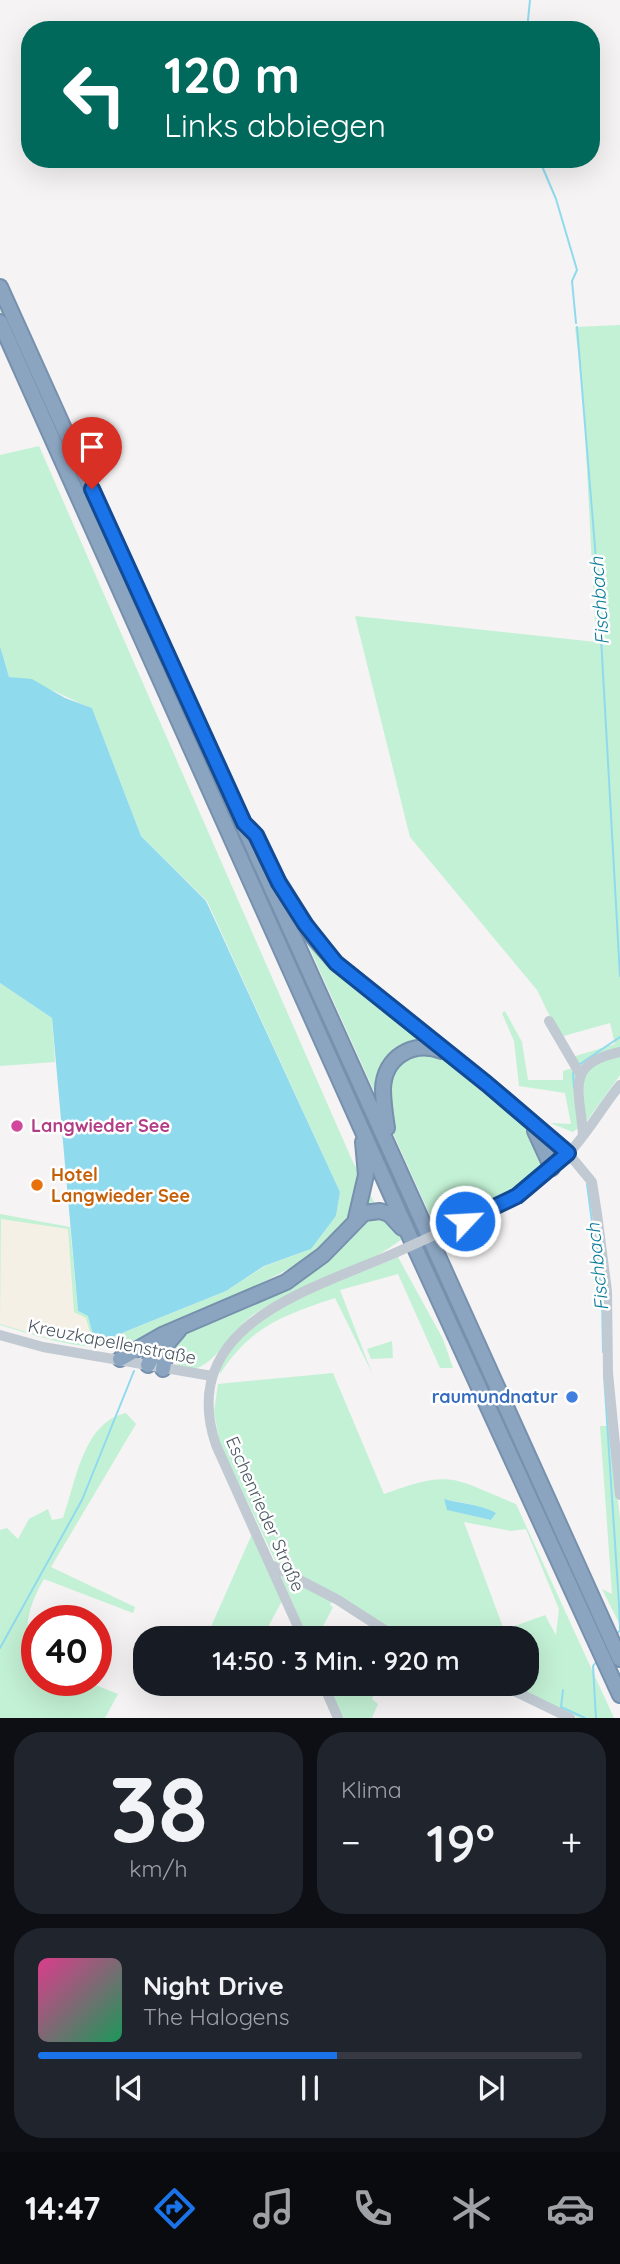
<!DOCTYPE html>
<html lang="de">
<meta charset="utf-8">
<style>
:root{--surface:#171b24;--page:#20242c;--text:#f1f3f6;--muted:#9ea1a6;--line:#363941;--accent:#1a73e8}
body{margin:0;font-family:Quicksand,sans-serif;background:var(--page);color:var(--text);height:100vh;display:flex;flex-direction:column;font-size:26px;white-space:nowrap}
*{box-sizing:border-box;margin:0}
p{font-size:23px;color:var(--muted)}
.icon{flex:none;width:38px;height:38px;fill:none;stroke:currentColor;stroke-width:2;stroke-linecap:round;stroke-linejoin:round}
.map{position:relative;height:1718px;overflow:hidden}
.drawer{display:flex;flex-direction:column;gap:14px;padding:14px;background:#0d0f14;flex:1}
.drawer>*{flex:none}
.guide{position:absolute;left:21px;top:21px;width:579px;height:147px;border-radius:28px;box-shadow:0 7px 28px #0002;background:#00695c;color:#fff;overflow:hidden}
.speed{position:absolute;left:21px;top:1605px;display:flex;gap:14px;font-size:35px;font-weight:700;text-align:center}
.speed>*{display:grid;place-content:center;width:91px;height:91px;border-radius:50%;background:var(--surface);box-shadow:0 7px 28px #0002;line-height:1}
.speed .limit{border:10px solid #d22;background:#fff;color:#111}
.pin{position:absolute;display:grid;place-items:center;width:60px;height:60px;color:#fff;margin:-72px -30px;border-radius:50% 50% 50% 0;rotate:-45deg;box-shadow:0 0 7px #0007}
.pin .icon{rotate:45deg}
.me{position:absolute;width:77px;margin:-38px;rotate:65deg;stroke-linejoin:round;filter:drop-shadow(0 0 5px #0008)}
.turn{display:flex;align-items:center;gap:24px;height:147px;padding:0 28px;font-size:32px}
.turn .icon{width:91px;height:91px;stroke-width:2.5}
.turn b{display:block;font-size:49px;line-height:60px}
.big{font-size:52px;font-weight:600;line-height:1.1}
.drawer .tile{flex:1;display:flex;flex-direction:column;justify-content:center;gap:10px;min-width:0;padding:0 24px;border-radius:28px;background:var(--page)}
.drawer .dial{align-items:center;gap:0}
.dial b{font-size:91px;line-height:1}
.song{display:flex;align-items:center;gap:21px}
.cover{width:84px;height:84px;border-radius:10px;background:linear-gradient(135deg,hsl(330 70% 55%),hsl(150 70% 35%))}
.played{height:7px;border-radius:4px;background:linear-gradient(90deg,var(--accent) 55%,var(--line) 55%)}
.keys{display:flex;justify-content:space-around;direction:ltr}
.heat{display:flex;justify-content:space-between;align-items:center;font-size:38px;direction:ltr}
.drawer .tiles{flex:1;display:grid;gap:14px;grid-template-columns:1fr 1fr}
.tile:last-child{grid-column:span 2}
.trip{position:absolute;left:133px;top:1626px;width:406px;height:70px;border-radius:28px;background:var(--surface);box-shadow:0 7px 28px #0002;font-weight:600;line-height:70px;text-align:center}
.tabs{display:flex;height:112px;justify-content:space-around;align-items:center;background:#090b0e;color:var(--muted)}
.tabs .icon{width:49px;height:49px}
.tabs .active{color:var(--accent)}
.tabs b{font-size:32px;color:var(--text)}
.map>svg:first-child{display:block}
.green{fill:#c3f1d5;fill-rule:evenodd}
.sand{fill:#f5f0e5}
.water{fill:#90daee}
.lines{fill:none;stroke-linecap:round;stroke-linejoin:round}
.stream{stroke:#90daee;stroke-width:2}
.highway-casing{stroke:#7690ad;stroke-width:18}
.minor{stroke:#c1cad2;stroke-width:10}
.highway{stroke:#8ba5c1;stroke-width:14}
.minor-bridge{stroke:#c1cad2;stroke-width:10}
.route-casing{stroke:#114b97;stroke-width:18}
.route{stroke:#1a73e8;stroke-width:12}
.hotel-dot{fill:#d1479c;stroke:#fff;stroke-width:2.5}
.food-dot{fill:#e8710a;stroke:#fff;stroke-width:2.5}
.shop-dot{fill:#3f7fe0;stroke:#fff;stroke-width:2.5}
.labels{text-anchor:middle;stroke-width:5;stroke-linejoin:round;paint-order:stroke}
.hotel-label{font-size:18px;font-weight:bold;fill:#b23c85;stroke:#fff;text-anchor:start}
.food-label{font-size:18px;font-weight:bold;fill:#c56008;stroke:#fff;text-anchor:start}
.street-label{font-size:18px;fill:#4a5661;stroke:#fff}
.shop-label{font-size:18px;font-weight:bold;fill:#366cbe;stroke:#fff;text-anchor:end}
.water-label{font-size:19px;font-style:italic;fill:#0c7c9b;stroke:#fff}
</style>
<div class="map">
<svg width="620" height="1718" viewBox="0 0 620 1718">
<rect width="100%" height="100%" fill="#f5f3f3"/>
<path class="green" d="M 0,302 L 213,769 L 208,771 L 0,312 Z
M 620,325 L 620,1051 L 577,1074 L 581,1126 L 573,1132 L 550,1123 L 571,1124 L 565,1093 L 519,1086 L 514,1041 L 502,1013 L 505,1011 L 522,1042 L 528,1080 L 563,1080 L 563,1071 L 573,1068 L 569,1058 L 615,1044 L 610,1023 L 560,1037 L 537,990 L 410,837 L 355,616 L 596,642 L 583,394 L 575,327 Z
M 39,446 L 352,1160 L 382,1217 L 397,1227 L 402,1239 C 358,1273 300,1283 254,1314 C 235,1327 214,1365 196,1368 C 173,1372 169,1356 173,1338 L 239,1307 L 310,1258 L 144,1343 L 141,1339 C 96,1358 45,1338 0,1325 L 0,1214 L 70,1227 L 78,1311 L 88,1316 L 107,1339 L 226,1291 L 265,1266 L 311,1249 L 336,1216 L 340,1192 L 207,901 L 141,836 L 92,708 C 63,697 41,681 9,677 L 0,646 L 0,455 Z
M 272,898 L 392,1163 L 384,1167 L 264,901 Z
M 296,918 L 327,958 L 515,1110 C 528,1127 542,1145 540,1167 C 504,1203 481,1207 434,1224 Z
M 0,983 L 52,1018 L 55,1062 L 0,1066 Z
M 620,1056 L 620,1075 L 586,1122 L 582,1074 L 593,1064 Z
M 398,1257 L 443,1339 L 453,1368 L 440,1368 L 398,1274 L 340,1290 L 372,1373 L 335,1298 C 284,1315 251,1326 220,1374 C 217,1359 256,1321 269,1313 C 304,1292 360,1274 398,1257 Z
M 392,1341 L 393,1358 L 371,1359 L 367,1349 Z
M 333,1373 L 384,1494 C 453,1469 452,1478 516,1504 L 614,1718 L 578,1718 L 504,1684 L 527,1684 L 527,1638 L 401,1638 L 276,1562 L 220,1444 L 214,1412 L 218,1384 ZM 444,1500 C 460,1502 483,1505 495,1514 L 491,1520 L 448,1510 ZM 464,1522 L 511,1531 L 526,1529 L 559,1609 L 556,1635 L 545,1615 L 504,1630 Z
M 126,1413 L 136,1424 L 51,1567 L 135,1607 L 133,1613 L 44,1579 C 32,1600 18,1631 37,1652 L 37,1680 L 83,1680 L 118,1694 L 105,1718 L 0,1718 L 0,1530 L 7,1528 L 18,1539 L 29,1519 L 48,1509 L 52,1520 L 63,1518 C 76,1482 83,1422 126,1413 Z
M 600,1426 L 610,1426 L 620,1519 L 620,1625 L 602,1589 L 612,1594 Z
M 252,1534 L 282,1601 L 262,1638 L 206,1638 Z
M 278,1570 L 333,1599 L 330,1605 L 333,1607 L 321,1630 L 334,1638 L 308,1638 Z
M 328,1684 L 379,1684 L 372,1699 L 378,1704 L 372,1718 L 343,1718 Z"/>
<path class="sand" d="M 1,1219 L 68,1229 L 74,1312 L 86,1318 L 90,1333 L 84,1344 L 47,1338 L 0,1324 Z"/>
<path class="water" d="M 0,646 L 9,677 L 32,679 L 65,698 L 92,708 L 141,836 L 206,901 L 340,1192 L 336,1216 L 311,1249 L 264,1266 L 226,1291 L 107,1339 L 93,1335 L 88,1316 L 78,1311 L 52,1018 L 0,983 Z
M 444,1499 C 462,1504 480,1504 496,1513 L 491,1520 L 447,1510 Z"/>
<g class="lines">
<path class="stream" d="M 527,30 L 530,0
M 539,159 L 556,199 L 577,270 L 572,281 L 576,323
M 577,327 L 598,584 L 620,976
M 580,1064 L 620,1037
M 573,1073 L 574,1088
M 587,1184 L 602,1297 L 603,1352
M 604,1375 L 619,1604 L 620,1630 L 617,1634
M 0,1648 L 82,1500 L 134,1371
M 563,1690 L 561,1707 L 585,1718
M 596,1718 L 593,1666 L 597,1661"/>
<g class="highway-casing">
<path id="highway" d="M 0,287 L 620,1659
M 0,322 L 410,1237 L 620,1695
M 280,884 L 314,938 L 336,963 L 487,1084 L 568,1153
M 387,1128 C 385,1115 383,1102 383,1089 C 384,1057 413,1040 442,1051
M 535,1131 L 552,1168
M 356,1218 L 366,1175 L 363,1142
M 120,1359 L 162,1335 L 286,1282 L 323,1255 L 364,1213 L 380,1211 L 389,1214 L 402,1228
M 148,1365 L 162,1336
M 163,1369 L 167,1344 L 179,1330"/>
</g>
<path class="minor" d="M 549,1021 L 580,1074
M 583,1135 C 580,1089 564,1064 620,1052
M 568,1153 L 592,1182 L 597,1214 L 607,1291 L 608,1373 L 620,1495
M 450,1228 C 494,1208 534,1189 568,1154 C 588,1133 602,1107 620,1085
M 0,1335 L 43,1347 L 212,1376
M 271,1565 L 338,1600 L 397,1638
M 303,1638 L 216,1445 C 175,1324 313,1289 395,1253
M 323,1684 L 338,1718
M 500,1684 L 570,1718"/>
<use href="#highway" class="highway"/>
<path class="minor-bridge" d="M 395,1253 L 450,1228"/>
</g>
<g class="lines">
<g class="route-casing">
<path id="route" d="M 92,489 L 244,823 L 256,835 L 279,883 L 305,924 L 336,963 L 487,1084 L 568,1153 L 517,1196 L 465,1221"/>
</g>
<use href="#route" class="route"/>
</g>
<circle class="hotel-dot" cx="17" cy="1126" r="7"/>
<circle class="food-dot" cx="37" cy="1185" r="7"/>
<circle class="shop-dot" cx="572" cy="1397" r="7"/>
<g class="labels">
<g class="hotel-label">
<text x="31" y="1132">Langwieder See</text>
</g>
<g class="food-label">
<text x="51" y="1181">Hotel<tspan x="51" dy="21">Langwieder See</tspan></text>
</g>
<g class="street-label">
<text transform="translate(112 1342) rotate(11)" y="6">Kreuzkapellenstraße</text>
<text transform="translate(265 1514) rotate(66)" y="6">Eschenrieder Straße</text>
</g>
<g class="shop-label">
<text x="558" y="1403">raumundnatur</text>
</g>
<g class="water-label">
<text transform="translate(599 601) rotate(-94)" y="7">Fischbach</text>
<text transform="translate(597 1267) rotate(-96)" y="7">Fischbach</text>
</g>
</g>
</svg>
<div class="speed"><div class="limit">40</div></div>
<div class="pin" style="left:92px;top:489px;background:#d93025"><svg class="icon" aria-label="arrive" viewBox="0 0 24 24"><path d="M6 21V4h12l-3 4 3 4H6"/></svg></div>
<svg class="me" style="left:465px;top:1221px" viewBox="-20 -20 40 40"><circle r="17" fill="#1a73e8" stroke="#fff" stroke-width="3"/><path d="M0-11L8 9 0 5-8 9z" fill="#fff"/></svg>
<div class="trip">14:50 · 3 Min. · 920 m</div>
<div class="guide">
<div class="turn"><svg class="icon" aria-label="left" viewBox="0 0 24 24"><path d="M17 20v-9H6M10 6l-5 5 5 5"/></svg><div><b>120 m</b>Links abbiegen</div></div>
</div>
</div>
<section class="drawer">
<div class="tiles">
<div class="tile dial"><b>38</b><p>km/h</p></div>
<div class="tile"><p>Klima</p>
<div class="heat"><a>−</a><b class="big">19°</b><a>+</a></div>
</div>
<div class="tile">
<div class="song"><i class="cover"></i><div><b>Night Drive</b><p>The Halogens</p></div></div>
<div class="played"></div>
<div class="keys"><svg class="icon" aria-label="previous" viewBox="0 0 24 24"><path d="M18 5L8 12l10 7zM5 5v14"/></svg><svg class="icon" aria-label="pause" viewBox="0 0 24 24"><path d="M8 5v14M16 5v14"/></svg><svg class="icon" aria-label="next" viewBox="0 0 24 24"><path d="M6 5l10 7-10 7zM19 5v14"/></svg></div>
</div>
</div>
</section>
<nav class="tabs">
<b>14:47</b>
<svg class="icon active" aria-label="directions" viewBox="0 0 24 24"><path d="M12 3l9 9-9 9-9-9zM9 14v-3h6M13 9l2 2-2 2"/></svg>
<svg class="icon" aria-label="music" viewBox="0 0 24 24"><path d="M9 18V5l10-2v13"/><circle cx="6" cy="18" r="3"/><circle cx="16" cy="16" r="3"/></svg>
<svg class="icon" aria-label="phone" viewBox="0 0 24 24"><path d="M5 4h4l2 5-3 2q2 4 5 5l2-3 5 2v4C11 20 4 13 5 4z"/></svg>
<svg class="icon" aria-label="climate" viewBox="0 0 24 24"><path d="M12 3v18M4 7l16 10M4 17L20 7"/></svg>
<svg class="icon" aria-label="car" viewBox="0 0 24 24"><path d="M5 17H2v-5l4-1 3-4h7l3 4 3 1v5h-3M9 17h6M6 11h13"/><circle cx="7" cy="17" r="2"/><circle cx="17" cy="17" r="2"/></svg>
</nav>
